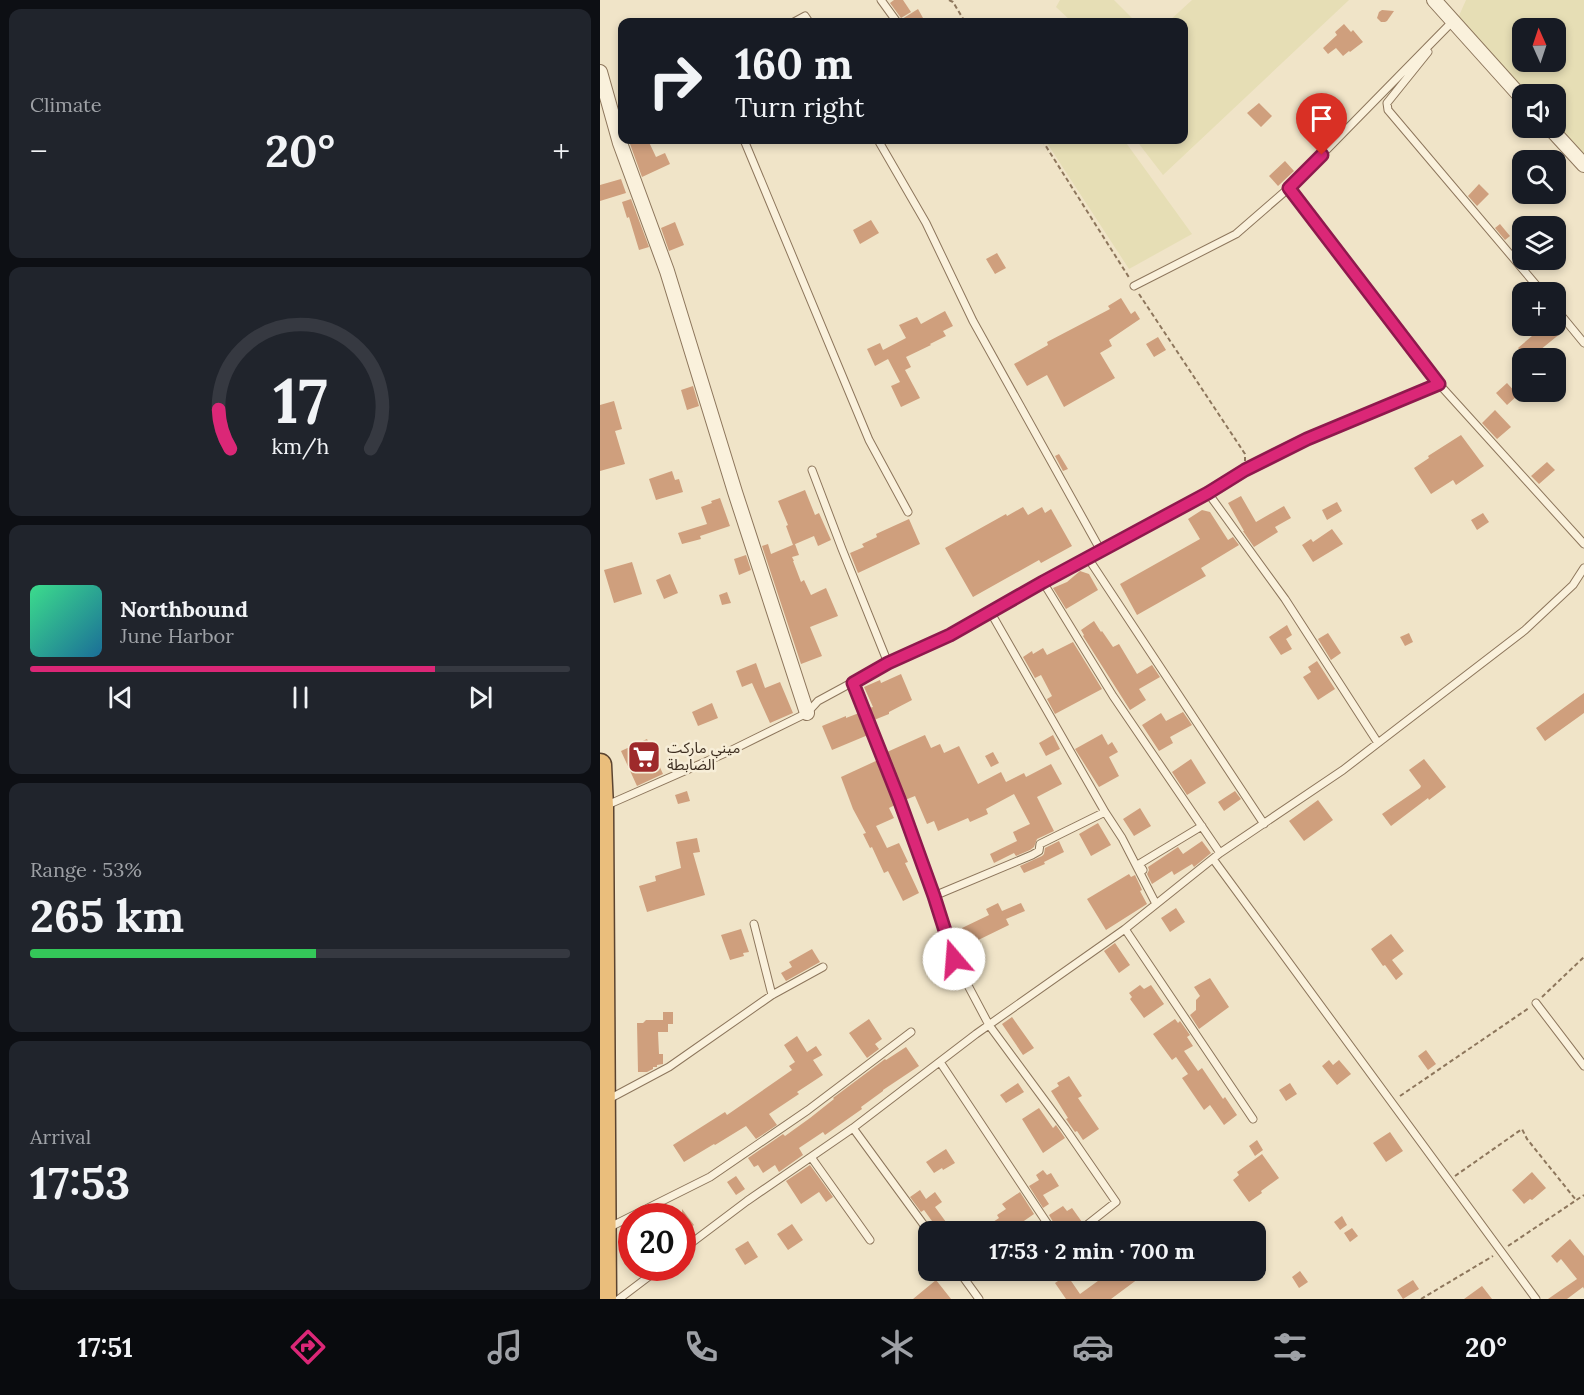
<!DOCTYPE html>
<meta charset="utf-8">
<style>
:root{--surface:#171b24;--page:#20242c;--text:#f1f3f6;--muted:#9ea1a6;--line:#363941;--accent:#db2777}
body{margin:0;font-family:Lora,"Noto Sans Arabic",serif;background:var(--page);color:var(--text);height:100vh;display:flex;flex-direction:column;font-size:22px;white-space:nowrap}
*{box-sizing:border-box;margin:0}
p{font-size:20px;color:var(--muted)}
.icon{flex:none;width:33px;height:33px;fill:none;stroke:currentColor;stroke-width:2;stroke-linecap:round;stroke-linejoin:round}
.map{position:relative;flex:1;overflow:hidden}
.side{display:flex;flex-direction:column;gap:9px;padding:9px;background:#0d0f14;width:600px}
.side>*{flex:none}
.banner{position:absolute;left:18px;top:18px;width:570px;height:126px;border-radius:12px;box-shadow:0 3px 9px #0003;background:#171b24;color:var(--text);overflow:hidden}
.needle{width:39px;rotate:357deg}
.fabs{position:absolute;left:912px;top:18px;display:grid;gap:12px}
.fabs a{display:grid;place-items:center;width:54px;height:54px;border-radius:12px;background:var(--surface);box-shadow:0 3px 9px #0003;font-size:30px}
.speed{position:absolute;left:18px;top:1203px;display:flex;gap:12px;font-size:30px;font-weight:700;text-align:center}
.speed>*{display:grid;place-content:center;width:78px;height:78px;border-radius:50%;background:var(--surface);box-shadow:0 3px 9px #0003;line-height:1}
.speed .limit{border:9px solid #d22;background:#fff;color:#111}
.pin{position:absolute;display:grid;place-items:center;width:51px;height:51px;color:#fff;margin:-62px -26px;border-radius:50% 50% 50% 0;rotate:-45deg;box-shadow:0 0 6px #0007}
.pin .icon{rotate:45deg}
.me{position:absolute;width:66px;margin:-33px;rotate:342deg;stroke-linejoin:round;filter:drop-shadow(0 0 4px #0008)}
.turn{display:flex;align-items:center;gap:21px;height:126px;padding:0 18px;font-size:27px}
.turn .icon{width:78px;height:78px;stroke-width:2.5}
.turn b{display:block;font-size:42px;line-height:51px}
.big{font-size:45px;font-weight:700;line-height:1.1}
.side .card{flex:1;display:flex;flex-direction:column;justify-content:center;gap:9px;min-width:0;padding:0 21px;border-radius:12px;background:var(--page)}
.side .dial{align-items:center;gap:0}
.dial svg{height:156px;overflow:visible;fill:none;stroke:var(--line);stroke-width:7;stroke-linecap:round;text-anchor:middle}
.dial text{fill:var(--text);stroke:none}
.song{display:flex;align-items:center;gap:18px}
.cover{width:72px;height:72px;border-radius:9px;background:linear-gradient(135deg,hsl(150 70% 55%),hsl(200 70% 35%))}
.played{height:6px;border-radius:3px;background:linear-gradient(90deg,var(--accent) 75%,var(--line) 75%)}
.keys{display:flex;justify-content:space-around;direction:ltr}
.heat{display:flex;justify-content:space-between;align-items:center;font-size:33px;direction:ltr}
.charge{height:9px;border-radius:4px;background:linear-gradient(90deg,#34c759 53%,var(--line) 0)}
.trip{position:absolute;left:318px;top:1221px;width:348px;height:60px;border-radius:12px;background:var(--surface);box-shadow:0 3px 9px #0003;font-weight:700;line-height:60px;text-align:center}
.menu{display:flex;height:96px;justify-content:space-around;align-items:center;background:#090b0e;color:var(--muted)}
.menu .icon{width:42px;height:42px}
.menu .current{color:var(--accent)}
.menu b{font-size:27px;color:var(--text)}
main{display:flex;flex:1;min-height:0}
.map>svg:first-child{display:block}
.farmland{fill:#e6deb5;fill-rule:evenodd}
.building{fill:#cf9f7d}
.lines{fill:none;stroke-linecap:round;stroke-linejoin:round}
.service-casing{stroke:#8d765c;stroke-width:9}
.minor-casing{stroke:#8d765c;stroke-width:16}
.trunk-casing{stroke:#5b4430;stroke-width:25}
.path{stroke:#8d765c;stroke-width:2;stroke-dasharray:4.5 3;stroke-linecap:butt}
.service{stroke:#faf1dc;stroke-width:7}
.minor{stroke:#faf1dc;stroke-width:14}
.trunk{stroke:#eabe7c;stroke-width:22}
.route-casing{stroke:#8e194d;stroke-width:15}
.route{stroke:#db2777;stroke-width:10}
.labels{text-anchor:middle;stroke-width:5;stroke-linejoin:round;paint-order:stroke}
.poi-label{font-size:15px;fill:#3d2e20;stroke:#f7eed8;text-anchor:start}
</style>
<main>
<section class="side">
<div class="card"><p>Climate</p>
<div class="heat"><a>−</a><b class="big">20°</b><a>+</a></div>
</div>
<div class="card dial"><svg viewBox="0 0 100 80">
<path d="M14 69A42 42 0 1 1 86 69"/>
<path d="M14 69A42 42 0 0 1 8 49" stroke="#db2777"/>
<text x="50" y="56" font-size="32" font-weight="700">17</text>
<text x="50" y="72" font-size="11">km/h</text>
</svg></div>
<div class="card">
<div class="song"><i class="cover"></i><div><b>Northbound</b><p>June Harbor</p></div></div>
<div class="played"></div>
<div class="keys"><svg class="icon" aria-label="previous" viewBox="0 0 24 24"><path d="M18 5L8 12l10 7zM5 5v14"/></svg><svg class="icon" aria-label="pause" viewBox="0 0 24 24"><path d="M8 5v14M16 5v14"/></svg><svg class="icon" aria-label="next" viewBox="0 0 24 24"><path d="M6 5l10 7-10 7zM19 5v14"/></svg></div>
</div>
<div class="card"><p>Range · 53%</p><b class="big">265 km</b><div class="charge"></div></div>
<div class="card"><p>Arrival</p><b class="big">17:53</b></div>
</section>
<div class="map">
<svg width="984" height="1299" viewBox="0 0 984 1299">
<rect width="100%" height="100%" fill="#f0e4c8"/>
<path class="farmland" d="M 460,0 L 514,0 L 536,22 L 472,22 L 456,7 Z
M 592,0 L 749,0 L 563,175 L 536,140 L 584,140 L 584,22 L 568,22 Z
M 866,0 L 984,0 L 984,155 L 956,124 L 956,94 L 928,94 L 858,18 ZM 922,28 L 956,28 L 956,62 L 922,62 Z
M 445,140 L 524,140 L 592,234 L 529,269 Z"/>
<path class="building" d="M 294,0 L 303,0 L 311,12 L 301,18 L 290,3 Z
M 318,9 L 323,18 L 316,22 L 303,22 L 302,19 Z
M 782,10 L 794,11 L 787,21 L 785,22 L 781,22 L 777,18 L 779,12 Z
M 744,24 L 751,32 L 753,30 L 763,42 L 750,52 L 749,51 L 743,56 L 736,48 L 728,54 L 723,48 L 737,35 L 735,32 Z
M 659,103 L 672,116 L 661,127 L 647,113 Z
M 42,140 L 48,140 L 56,157 L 65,153 L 70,164 L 42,177 L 30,144 Z
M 685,161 L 694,171 L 678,186 L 669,176 Z
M 21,179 L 26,193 L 0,201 L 0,185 Z
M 879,184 L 889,194 L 877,206 L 868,196 Z
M 31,199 L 49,247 L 39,250 L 29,217 L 27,218 L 22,202 Z
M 271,220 L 279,233 L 260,244 L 253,230 Z
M 75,222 L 84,245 L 69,251 L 61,228 Z
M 900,224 L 910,236 L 905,240 L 895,228 Z
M 397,253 L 406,268 L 395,274 L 386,259 Z
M 521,298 L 531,314 L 535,311 L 540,319 L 509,340 L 512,346 L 500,353 L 515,378 L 464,407 L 447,375 L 427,386 L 414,364 L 448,345 L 447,342 L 510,309 L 508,306 Z
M 345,311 L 353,326 L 343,331 L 346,336 L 330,344 L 331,345 L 306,357 L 311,367 L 305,370 L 320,398 L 301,407 L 291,386 L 300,382 L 288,359 L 275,366 L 267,349 L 280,343 L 283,350 L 306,338 L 299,325 L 317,317 L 321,324 Z
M 935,326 L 955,326 L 961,333 L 940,350 L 941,351 L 933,358 L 927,358 L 918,348 L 939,330 Z
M 558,337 L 566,350 L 554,357 L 546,344 Z
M 907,383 L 918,395 L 907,405 L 896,393 Z
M 93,386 L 99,406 L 87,410 L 81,390 Z
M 14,401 L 22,429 L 15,431 L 25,464 L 0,471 L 0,405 Z
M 895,410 L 911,427 L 897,439 L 882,423 Z
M 861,435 L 884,466 L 856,485 L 853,480 L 831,494 L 814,468 L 829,458 L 828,456 Z
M 459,454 L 468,469 L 463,471 L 455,456 Z
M 947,462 L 955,470 L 939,484 L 931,476 Z
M 72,471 L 75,480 L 79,479 L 83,492 L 56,500 L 49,479 Z
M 205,490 L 215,515 L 219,513 L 231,540 L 218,546 L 214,536 L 193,545 L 186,526 L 188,525 L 178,501 Z
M 641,496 L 656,522 L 684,506 L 691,518 L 675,527 L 678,532 L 654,547 L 643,531 L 644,531 L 628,503 Z
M 120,498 L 130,526 L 100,536 L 101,539 L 82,544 L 78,533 L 107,524 L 101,507 L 112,503 L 111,501 Z
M 737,502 L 742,511 L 727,520 L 722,510 Z
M 423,507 L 428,515 L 442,507 L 445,513 L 451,509 L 472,546 L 441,563 L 439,560 L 373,597 L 345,548 L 406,514 L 407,516 Z
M 602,510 L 610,512 L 628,540 L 633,537 L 639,545 L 601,568 L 606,576 L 537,615 L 520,584 L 600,539 L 588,519 Z
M 883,513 L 889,522 L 877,530 L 871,520 Z
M 309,519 L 320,544 L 258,573 L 250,553 L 264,547 L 262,544 L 277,537 L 276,534 Z
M 732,529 L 743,544 L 713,562 L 702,545 L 711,539 L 713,542 Z
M 168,544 L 171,554 L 195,544 L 199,555 L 192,557 L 194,561 L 193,561 L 201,582 L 204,580 L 211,595 L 226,588 L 238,616 L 210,627 L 222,656 L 201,664 L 162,546 Z
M 146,555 L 151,570 L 139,575 L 134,559 Z
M 32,562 L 42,594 L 14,603 L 4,570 Z
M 480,571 L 489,574 L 498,590 L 466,609 L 453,588 L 467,582 Z
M 70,574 L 78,593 L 64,599 L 56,580 Z
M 127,592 L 131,603 L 122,605 L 119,595 Z
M 494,621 L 501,632 L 502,631 L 513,647 L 519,644 L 537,674 L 552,665 L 560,677 L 539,689 L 546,700 L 530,710 L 483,636 L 484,635 L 481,630 Z
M 687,625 L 692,635 L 686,639 L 692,649 L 681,655 L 669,637 Z
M 728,633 L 741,653 L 731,660 L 718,639 Z
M 809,633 L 813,642 L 805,646 L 800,637 Z
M 473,642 L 502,689 L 455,714 L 447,699 L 452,696 L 441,675 L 435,678 L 423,657 L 432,651 L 433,654 L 443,648 L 447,655 Z
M 717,661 L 735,689 L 718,700 L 703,677 L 711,672 L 708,667 Z
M 156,663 L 165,688 L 180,682 L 193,713 L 170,723 L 152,683 L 142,687 L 136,671 Z
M 301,674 L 312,700 L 289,712 L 289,714 L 274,720 L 269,708 L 273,707 L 264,687 L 280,680 L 281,683 Z
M 984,693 L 984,713 L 945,741 L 936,728 Z
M 112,703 L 118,718 L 98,726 L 92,712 Z
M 583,712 L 592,725 L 570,737 L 573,743 L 559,751 L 542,725 L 561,713 L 566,721 Z
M 259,713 L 268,735 L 232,750 L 222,726 L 246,716 L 246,718 Z
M 502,734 L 508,745 L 512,742 L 518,752 L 509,757 L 519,776 L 499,787 L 475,749 Z
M 325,735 L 331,748 L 340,744 L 344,753 L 359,746 L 378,784 L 401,772 L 406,782 L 424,773 L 426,777 L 451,764 L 462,784 L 437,797 L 454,831 L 437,839 L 434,847 L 430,850 L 416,856 L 414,853 L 394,863 L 390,854 L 417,841 L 413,832 L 430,824 L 414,794 L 386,809 L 388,814 L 370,822 L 368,818 L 338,831 L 334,821 L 327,824 L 315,796 L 305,800 L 287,752 Z
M 453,735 L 460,749 L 446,756 L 439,743 Z
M 47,739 L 63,774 L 37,786 L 21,751 Z
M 393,752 L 399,763 L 391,767 L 385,756 Z
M 591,759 L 606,783 L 587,795 L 572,772 Z
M 824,759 L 846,787 L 829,800 L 828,798 L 791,826 L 782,814 L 820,788 L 821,786 L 809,770 Z
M 278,760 L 295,805 L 289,808 L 294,818 L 276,826 L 287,848 L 299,843 L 308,862 L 305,863 L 319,893 L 303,901 L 288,871 L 284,873 L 272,847 L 270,848 L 263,834 L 266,833 L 253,809 L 241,777 Z
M 87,791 L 90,801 L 78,804 L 75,795 Z
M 635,791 L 641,799 L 624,811 L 618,802 Z
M 718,800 L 733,820 L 704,841 L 689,821 Z
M 540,808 L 551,826 L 534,836 L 523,819 Z
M 498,823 L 511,845 L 491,856 L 479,834 Z
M 97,838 L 100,852 L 93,853 L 105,895 L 47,912 L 39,886 L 56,881 L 55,876 L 81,868 L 76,842 Z
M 459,841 L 464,852 L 444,862 L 445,864 L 424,873 L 420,866 L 442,856 L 444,854 L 445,848 Z
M 602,841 L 611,853 L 594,867 L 592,864 L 574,875 L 572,871 L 552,884 L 547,874 L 549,870 L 548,867 L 578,847 L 583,854 Z
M 529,874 L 531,877 L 535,875 L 542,890 L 540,891 L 547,904 L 506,930 L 487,899 Z
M 398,903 L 402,911 L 421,903 L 425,911 L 406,919 L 409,925 L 370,944 L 362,928 L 389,915 L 386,909 Z
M 576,908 L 585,922 L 570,932 L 561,918 Z
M 141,929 L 149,952 L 143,953 L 144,956 L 130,960 L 121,935 Z
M 791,934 L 804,951 L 792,960 L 803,974 L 796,980 L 785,965 L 783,966 L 771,949 Z
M 515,943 L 530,965 L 519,973 L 504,951 Z
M 212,949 L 220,962 L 186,981 L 181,973 L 192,967 L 189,962 Z
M 610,978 L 629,1007 L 599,1029 L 590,1015 L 596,1010 L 596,1000 L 600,996 L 594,987 Z
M 540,985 L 544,989 L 551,985 L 564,1004 L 544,1018 L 530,999 L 532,997 L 529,993 Z
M 63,1012 L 73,1012 L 73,1024 L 68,1024 L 68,1032 L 58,1032 L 59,1054 L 63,1054 L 63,1064 L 57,1065 L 57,1067 L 53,1067 L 53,1069 L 47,1072 L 38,1072 L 37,1023 L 43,1023 L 46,1020 L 63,1020 Z
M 412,1017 L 434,1048 L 423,1055 L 402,1024 Z
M 269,1019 L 282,1039 L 275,1044 L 279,1049 L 267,1058 L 249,1033 Z
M 575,1019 L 578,1023 L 580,1021 L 590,1035 L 587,1037 L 593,1046 L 584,1051 L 598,1071 L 602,1068 L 623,1099 L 625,1097 L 637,1115 L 624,1125 L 610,1105 L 604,1110 L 582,1078 L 588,1074 L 576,1057 L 572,1060 L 553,1034 Z
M 197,1036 L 207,1052 L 216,1046 L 222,1055 L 213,1060 L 223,1075 L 197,1092 L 199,1094 L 169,1114 L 177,1125 L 156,1139 L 146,1126 L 115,1145 L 114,1144 L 84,1162 L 73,1145 L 125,1112 L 127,1115 L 192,1070 L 189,1066 L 195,1062 L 184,1045 Z
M 306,1047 L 319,1066 L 283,1090 L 283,1091 L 261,1107 L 262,1109 L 225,1135 L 223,1132 L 199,1148 L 203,1155 L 179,1172 L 175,1165 L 163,1173 L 158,1165 L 154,1167 L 148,1158 L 183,1134 L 185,1136 L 210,1118 L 234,1099 L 233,1098 L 285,1059 L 286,1060 Z
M 826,1050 L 836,1064 L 828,1070 L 818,1056 Z
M 729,1060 L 733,1065 L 739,1060 L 751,1074 L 737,1085 L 722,1066 Z
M 469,1076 L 482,1096 L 478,1098 L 499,1129 L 483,1140 L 477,1131 L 475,1132 L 466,1119 L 468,1118 L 451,1091 L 459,1086 L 457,1083 Z
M 418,1083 L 424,1092 L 406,1103 L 400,1095 Z
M 690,1083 L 697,1094 L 686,1101 L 679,1090 Z
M 439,1108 L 453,1128 L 456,1125 L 465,1138 L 443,1153 L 422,1119 Z
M 790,1132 L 803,1151 L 786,1162 L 773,1143 Z
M 657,1140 L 663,1150 L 655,1156 L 649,1146 Z
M 346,1149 L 355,1163 L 343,1170 L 342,1168 L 334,1173 L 326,1162 Z
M 662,1154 L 679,1178 L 661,1191 L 662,1193 L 649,1202 L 633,1180 L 639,1175 L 637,1172 Z
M 210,1165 L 233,1197 L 226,1202 L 219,1192 L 201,1204 L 186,1181 Z
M 443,1170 L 447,1175 L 451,1173 L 459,1186 L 443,1195 L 449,1204 L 443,1208 L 429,1186 L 439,1180 L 436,1175 Z
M 932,1172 L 946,1188 L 932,1200 L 930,1199 L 924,1204 L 912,1190 Z
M 136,1176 L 145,1189 L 136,1195 L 127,1182 Z
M 320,1190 L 326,1199 L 335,1192 L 342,1202 L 335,1207 L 346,1222 L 337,1228 L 324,1210 L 321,1212 L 310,1197 Z
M 420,1192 L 434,1214 L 421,1223 L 420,1221 L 405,1232 L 378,1232 L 399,1218 L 397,1215 L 406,1209 L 402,1204 Z
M 463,1206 L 467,1211 L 472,1208 L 482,1222 L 470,1232 L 459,1232 L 449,1215 Z
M 82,1209 L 94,1225 L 82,1233 Z
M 742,1216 L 747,1225 L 740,1230 L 734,1222 Z
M 192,1224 L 203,1240 L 188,1250 L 177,1234 Z
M 752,1228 L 758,1236 L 750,1242 L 744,1233 Z
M 32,1238 L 32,1261 L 20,1245 Z
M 970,1239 L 984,1256 L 984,1289 L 983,1287 L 967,1299 L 948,1299 L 977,1279 L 961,1259 L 957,1263 L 951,1256 Z
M 148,1241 L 158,1257 L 145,1265 L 135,1249 Z
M 513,1270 L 550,1270 L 511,1299 L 466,1299 L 455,1283 L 467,1275 L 480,1294 Z
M 700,1271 L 708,1282 L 699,1288 L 692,1277 Z
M 336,1280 L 351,1299 L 313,1299 Z
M 813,1280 L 819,1289 L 803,1299 L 797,1290 Z
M 882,1286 L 892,1299 L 864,1299 Z"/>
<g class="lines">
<g class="service-casing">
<path id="service" d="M 281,0 L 297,22
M 194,22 L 205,16 L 209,22
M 828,52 L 787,103 L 788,110 L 942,292
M 144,140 L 269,440 L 308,512
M 278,140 L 326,223 L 373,321 L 501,551
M 689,188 L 839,384 L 984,544
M 534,286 L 636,234 L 689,188 L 852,22
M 956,309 L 984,343
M 212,470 L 242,549 L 288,663
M 608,493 L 685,599 L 778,743
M 488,558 L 664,824
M 443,582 L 513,696 L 620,853
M 391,613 L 505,812 L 522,838 L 556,904
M 253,683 L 299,799 L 334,896 L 354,959 L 389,1025 L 465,1128 L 516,1202 L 478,1232
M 5,806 L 130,751 L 207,713 L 218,701 L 288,663 L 350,635 L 443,582 L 608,493 L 645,470 L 707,439 L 839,384
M 613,859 L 936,1299
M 543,870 L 539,864 L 602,826
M 334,896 L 432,855 L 439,851 L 440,844 L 505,812
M 154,924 L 172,995
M 525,929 L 653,1119
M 936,1003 L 984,1066
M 340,1062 L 453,1232
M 9,1099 L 69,1067 L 172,995 L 223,967
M 253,1128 L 329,1232
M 211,1157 L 270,1240
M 10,1227 L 110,1177 L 208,1110 L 311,1032
M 82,1250 L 147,1201 L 253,1128 L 376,1034 L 525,929 L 620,853 L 743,770 L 778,743 L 925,630 L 973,585 L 984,568
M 358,1270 L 379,1299
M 19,1299 L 60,1268"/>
</g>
<g class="minor-casing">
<path id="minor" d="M 834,0 L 922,98
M 0,72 L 20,143 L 67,271 L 135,492 L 207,713
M 950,128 L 984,165"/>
</g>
<g class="trunk-casing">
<path id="trunk" d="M 0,765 L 2,807 L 5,1299"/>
</g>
<path class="path" d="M 349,0 L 353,2 L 365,22
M 442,140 L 530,279
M 539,294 L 645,454 L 645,461
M 942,997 L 984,957
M 800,1096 L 929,1008
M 855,1176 L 922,1129 L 927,1139 L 976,1200
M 908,1246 L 984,1195
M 821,1299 L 893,1256"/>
<use href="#service" class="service"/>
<use href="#minor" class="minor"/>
<use href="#trunk" class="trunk"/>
</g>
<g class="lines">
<g class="route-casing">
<path id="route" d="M 354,959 L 334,896 L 299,799 L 253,683 L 288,663 L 350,635 L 443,582 L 608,493 L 645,470 L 707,439 L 839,384 L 689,188 L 722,155"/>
</g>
<use href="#route" class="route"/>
</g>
<defs>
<g id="supermarket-square" transform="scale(1.725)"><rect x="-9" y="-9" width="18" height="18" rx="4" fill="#9e2a2b" stroke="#f7eed8"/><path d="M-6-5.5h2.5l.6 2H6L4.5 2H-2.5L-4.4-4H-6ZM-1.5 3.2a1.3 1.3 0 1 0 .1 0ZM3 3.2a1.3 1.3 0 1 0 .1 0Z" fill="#fff"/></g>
</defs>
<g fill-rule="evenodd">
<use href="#supermarket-square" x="44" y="757"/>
</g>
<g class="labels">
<g class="poi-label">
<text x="67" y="753">ميني ماركت<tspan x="67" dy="17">الضابطة</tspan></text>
</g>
</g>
</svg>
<div class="fabs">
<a><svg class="needle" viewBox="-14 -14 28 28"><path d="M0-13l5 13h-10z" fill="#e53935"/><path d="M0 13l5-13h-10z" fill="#9ea1a6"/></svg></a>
<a><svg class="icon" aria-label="sound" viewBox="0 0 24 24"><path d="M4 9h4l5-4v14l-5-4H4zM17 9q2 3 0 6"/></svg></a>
<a><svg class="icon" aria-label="search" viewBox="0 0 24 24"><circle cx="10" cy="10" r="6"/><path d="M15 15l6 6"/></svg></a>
<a><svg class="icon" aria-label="layers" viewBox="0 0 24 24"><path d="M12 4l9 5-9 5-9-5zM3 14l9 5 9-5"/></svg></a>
<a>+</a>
<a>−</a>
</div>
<div class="speed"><div class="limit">20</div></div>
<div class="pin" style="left:722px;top:155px;background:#d93025"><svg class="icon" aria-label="arrive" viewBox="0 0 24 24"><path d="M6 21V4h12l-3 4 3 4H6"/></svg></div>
<svg class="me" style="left:354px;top:959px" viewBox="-20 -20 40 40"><circle r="19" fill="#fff"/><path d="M0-13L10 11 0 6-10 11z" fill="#db2777"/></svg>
<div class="trip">17:53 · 2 min · 700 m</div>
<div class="banner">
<div class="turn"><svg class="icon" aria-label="right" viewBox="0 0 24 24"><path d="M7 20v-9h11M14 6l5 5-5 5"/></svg><div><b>160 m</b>Turn right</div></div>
</div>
</div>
</main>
<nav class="menu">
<b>17:51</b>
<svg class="icon current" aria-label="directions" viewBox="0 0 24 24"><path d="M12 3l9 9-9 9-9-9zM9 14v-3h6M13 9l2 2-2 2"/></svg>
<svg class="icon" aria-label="music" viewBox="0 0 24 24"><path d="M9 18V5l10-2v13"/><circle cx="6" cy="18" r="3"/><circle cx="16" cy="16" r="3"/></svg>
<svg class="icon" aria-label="phone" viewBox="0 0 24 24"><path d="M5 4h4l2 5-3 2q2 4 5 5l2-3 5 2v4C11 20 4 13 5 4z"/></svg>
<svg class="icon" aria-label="climate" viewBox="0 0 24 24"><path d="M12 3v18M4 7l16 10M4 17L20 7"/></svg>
<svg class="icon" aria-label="car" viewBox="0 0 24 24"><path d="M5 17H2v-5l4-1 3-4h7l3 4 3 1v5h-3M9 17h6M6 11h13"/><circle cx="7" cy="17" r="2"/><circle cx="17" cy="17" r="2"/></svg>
<svg class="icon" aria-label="filters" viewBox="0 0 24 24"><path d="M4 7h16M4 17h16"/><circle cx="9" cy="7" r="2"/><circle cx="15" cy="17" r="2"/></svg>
<b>20°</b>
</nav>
